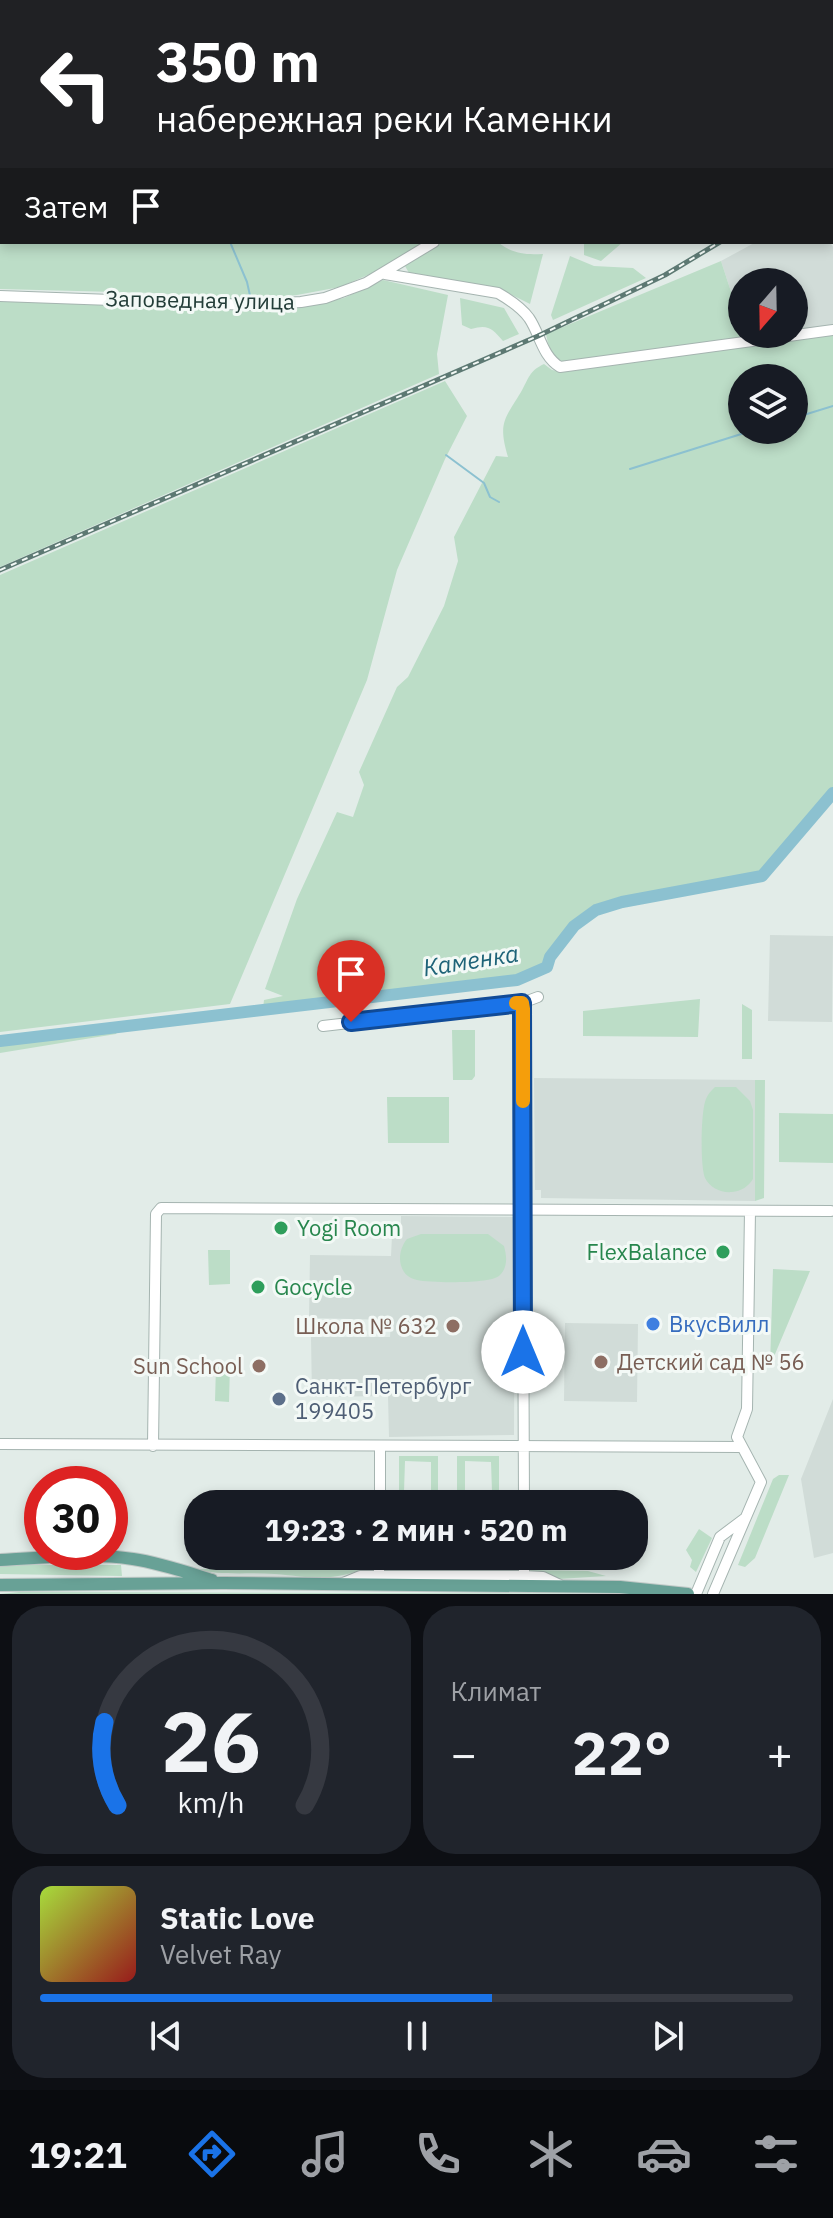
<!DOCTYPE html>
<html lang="ru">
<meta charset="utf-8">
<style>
:root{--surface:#171b24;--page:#20242c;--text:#f1f3f6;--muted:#9ea1a6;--line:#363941;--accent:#1a73e8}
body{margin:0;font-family:"IBM Plex Sans",sans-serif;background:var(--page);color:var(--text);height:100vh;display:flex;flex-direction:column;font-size:30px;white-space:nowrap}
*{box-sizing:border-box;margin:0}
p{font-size:26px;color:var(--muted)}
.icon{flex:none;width:44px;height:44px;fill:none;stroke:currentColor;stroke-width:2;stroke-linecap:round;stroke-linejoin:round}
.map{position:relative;height:1594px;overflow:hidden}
.sheet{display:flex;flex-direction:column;gap:12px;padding:12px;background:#0d0f14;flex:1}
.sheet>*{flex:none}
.hud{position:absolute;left:0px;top:0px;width:834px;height:244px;box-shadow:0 4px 12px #0003;background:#202124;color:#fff;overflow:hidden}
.needle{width:52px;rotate:200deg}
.tools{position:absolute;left:728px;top:268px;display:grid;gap:16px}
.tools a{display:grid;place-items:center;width:80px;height:80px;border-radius:50%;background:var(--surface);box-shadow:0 4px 12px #0003;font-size:40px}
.speed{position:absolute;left:24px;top:1466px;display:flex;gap:16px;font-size:40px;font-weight:700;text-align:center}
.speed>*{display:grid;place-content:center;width:104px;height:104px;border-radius:50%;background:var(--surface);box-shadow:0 4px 12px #0003;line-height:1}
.speed .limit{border:12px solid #d22;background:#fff;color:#111}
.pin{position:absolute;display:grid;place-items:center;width:68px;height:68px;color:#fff;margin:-82px -34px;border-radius:50% 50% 50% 0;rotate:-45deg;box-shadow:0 0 8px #0007}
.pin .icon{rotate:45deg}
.me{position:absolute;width:88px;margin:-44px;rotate:0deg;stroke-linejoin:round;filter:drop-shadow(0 0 6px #0008)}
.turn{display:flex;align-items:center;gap:28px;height:168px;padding:0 24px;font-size:36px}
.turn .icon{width:104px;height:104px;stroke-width:2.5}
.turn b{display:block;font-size:56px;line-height:68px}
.then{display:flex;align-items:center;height:76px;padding:0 24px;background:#0003;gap:16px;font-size:30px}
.big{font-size:60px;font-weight:700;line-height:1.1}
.sheet .tile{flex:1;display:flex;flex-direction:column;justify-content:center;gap:12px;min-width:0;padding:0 28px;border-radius:32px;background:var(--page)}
.sheet .dial{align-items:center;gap:0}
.dial svg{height:208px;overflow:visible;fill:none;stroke:var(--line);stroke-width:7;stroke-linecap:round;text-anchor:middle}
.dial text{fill:var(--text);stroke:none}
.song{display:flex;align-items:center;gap:24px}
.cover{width:96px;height:96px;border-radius:12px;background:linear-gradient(135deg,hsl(80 70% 55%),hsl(0 70% 35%))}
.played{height:8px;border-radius:4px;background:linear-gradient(90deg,var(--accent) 60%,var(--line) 60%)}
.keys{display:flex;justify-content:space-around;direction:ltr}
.heat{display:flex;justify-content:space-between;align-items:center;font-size:44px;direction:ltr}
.sheet .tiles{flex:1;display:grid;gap:12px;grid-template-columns:1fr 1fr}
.tile:last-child{grid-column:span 2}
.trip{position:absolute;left:184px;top:1490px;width:464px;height:80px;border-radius:32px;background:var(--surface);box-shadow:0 4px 12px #0003;font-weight:700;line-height:80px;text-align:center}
.dock{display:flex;height:128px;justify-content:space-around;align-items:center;background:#090b0e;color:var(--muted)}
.dock .icon{width:56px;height:56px}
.dock .selected{color:var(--accent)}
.dock b{font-size:36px;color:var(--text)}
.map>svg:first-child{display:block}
.built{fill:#d1dcd8}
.green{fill:#bcddc7;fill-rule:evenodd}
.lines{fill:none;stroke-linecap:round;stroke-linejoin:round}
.stream{stroke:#8cc1d0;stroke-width:2}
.river{stroke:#8cc1d0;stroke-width:12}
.minor-casing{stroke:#a5b4b0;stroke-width:12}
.major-casing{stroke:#c1c9c7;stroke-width:14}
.minor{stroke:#fff;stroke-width:10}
.major{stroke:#68a196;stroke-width:12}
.rail-casing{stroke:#5d7973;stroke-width:5}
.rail{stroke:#f3f9f6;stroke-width:2;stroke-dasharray:6;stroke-linecap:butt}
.route-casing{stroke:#114b97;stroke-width:20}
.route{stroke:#1a73e8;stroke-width:14}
.slow{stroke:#f59e0b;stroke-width:14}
.leisure-dot{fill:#2e9e5b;stroke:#f3f9f6;stroke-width:3}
.shop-dot{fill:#3f7fe0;stroke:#f3f9f6;stroke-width:3}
.education-dot{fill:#8d6e63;stroke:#f3f9f6;stroke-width:3}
.service-dot{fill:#5c6f8a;stroke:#f3f9f6;stroke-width:3}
.labels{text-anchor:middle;stroke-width:6;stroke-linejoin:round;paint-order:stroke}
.street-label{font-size:22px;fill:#233d38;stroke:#f3f9f6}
.leisure-label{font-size:22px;fill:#27864d;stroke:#f3f9f6;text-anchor:start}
.shop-label{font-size:22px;fill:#366cbe;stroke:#f3f9f6;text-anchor:start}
.education-label{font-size:22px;fill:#785e54;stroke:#f3f9f6;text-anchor:end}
.service-label{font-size:22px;fill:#4e5e75;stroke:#f3f9f6;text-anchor:start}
.water-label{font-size:24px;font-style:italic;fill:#1e6378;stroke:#f3f9f6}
</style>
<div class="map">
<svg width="833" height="1594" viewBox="0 0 833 1594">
<rect width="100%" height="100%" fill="#e2ece8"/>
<path class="built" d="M 756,242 L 830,242 L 833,247 L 833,325 L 801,329 L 794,327 L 794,282 L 742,282 L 742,307 L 735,304 L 721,261 Z
M 770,935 L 833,936 L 832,1022 L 768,1021 Z
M 534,1078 L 755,1080 L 755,1201 L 541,1198 L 541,1190 L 535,1190 Z
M 401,1216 L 515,1217 L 514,1435 L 389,1437 L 388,1396 L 312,1397 L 311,1337 L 390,1337 L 391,1320 L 309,1318 L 310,1255 L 391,1256 L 392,1236 L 401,1236 Z
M 565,1323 L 638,1324 L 637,1402 L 564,1401 Z
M 833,1399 L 833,1553 L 814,1558 L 801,1479 Z"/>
<path class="green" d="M 0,0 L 432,0 L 2,2 L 2,242 L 425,242 L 384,268 L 340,287 L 297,295 L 252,300 L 155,293 L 0,289 Z
M 443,242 L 498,242 C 512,254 525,255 543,254 L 530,304 L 500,289 L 409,273 L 405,266 Z
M 584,242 L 623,242 L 601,261 L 584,255 Z
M 570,256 L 594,266 L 633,268 L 646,278 L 553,320 L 551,315 Z
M 721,261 L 735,304 L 742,307 L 742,334 L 770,334 L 567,363 C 552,359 549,349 546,334 Z
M 383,280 L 448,295 L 437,354 L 439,374 L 0,567 L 0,301 L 252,311 L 299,307 L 344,298 Z
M 460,298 L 504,308 L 519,334 L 503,341 C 492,328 488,324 471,329 L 462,325 Z
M 833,335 L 833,788 L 826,793 L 763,872 L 593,907 C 576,924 553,943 547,967 L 517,980 L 263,1009 L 264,1000 L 283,996 L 265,989 L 297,899 L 337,812 L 353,817 L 364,785 L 359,772 L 397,687 L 408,677 L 444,606 L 458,561 L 454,537 L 496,456 L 508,457 C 498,423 504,420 521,392 C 529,378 529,371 544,364 L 552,370 L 564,372 ZM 742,378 L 794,378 L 794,430 L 742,430 Z
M 445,381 L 467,416 L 445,459 L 397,570 L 367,680 L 230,1004 L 0,1032 L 0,575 Z
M 700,999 L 698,1037 L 583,1036 L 583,1011 Z
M 742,1004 L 752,1010 L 752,1059 L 742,1059 Z
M 122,1025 L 116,1034 L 0,1053 L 0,1041 Z
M 452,1030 L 475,1030 L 475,1076 L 472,1080 L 453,1080 Z
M 755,1080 L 765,1080 L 764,1198 L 755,1201 Z
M 715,1087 L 736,1087 L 750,1101 L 753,1110 L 753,1179 C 748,1187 741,1191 732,1192 C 721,1193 710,1188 705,1178 C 700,1166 701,1115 705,1102 C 707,1095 710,1092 715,1087 Z
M 387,1097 L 449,1097 L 449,1143 L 388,1143 Z
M 779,1113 L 833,1114 L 833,1163 L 779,1162 Z
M 421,1234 L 488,1234 L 504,1246 C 507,1257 508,1268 499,1276 C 489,1284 431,1283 417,1280 C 397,1276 396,1252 407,1239 Z
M 208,1250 L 230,1250 L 230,1284 L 209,1285 Z
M 773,1269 L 810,1271 L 770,1366 Z
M 216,1366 L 230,1366 L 229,1402 L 215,1401 Z
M 399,1456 L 438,1456 L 438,1498 L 424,1498 L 424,1493 L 431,1492 L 431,1462 L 405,1461 L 404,1492 L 411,1493 L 411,1498 L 399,1498 Z
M 457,1456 L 499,1456 L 499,1495 L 485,1495 L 485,1492 L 492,1492 L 491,1462 L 465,1461 L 465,1493 L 476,1494 L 476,1499 L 457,1499 Z
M 779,1475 L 789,1475 L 755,1558 L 745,1567 L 738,1565 L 773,1479 Z
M 699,1529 L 712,1538 L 696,1572 L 690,1567 L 692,1560 L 686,1550 Z
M 0,1565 L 121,1565 L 122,1576 L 0,1574 Z
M 194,1569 L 361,1570 C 325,1582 311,1577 275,1574 C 247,1572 221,1576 194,1569 Z
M 528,1570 L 588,1571 L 606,1576 L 558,1579 Z
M 19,1592 L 647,1594 L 0,1594 Z"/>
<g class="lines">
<path class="stream" d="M 106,0 L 107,2
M 445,2 L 445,0
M 832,14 L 833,14
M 0,42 L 2,43
M 230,242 L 247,282 L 251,300
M 794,418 L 833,406
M 446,455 L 484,483 L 490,497 L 499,502
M 630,469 L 754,430"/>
<path class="river" d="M 0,1041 L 517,980 L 547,967 L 550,957 L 574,926 L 596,910 L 622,902 L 762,876 L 833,793"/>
<g class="minor-casing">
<path id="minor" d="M 586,0 L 586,2
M 667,2 L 667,0
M 796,2 L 799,0
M 832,19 L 833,19
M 385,274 L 498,293 C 510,300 521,307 529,318 C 540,334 542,356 560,367 L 833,330
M 0,296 L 252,305 L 301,302 L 325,298 L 366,283 L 434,242
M 522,1003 L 524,1504
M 323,1026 L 522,1003 L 538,997
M 0,1444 L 742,1447
M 153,1446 L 156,1214 L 161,1208 L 831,1211
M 380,1504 L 380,1447
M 524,1556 L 524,1576
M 379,1576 L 379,1556
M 343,1583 L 360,1576 L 524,1576 L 543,1577 L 560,1585
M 696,1594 L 720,1537 L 744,1519
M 713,1594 L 761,1482 L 737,1437 L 747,1409 L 750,1211"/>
</g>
<g class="major-casing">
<path id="major" d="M 0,1560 C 43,1558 90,1552 133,1559 C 160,1563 186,1572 212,1580
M 0,1585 L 223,1583 L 620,1587 L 688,1594"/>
</g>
<use href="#minor" class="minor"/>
<use href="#major" class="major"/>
<g class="rail-casing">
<path id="rail" d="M 832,174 L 833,173
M 0,570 L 538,336 L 665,275 L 720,242"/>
</g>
<use href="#rail" class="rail"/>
</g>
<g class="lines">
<g class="route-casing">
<path id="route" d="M 351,1022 L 522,1003 L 523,1352"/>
</g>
<use href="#route" class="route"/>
<path class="slow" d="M 516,1003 L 522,1003 L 523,1009 L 523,1101"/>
</g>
<g class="leisure-dot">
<circle cx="281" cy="1228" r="8"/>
<circle cx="723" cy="1252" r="8"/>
<circle cx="258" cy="1287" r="8"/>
</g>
<circle class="shop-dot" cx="653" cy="1324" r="8"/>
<g class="education-dot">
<circle cx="453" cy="1326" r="8"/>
<circle cx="601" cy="1362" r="8"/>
<circle cx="259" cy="1366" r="8"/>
</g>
<circle class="service-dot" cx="279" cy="1399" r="8"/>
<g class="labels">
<g class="street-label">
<text transform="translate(200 300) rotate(1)" y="8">Заповедная улица</text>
</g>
<g class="leisure-label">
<text x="297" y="1236">Yogi Room</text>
<text x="707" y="1260" text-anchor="end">FlexBalance</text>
<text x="274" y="1295">Gocycle</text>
</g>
<g class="shop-label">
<text x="669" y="1332">ВкусВилл</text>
</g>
<g class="education-label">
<text x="437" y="1334">Школа № 632</text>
<text x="617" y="1370" text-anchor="start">Детский сад № 56</text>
<text x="243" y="1374">Sun School</text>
</g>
<g class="service-label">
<text x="295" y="1394">Санкт-Петербург<tspan x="295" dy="25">199405</tspan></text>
</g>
<g class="water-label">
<text transform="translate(471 961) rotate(-9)" y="8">Каменка</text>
</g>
</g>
</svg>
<div class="tools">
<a><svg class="needle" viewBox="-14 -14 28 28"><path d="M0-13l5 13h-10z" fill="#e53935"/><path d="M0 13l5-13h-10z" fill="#9ea1a6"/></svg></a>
<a><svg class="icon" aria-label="layers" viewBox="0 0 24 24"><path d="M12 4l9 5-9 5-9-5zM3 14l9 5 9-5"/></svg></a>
</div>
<div class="speed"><div class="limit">30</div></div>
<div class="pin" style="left:351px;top:1022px;background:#d93025"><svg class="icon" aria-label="arrive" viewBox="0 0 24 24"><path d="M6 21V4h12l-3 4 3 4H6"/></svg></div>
<svg class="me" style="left:523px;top:1352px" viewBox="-20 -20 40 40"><circle r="19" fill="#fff"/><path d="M0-13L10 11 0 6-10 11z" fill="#1a73e8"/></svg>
<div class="trip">19:23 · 2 мин · 520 m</div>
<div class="hud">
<div class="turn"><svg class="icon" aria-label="left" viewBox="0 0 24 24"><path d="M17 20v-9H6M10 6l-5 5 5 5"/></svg><div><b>350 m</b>набережная реки Каменки</div></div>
<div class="then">Затем<svg class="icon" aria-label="arrive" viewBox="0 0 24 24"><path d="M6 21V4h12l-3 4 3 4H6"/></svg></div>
</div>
</div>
<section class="sheet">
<div class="tiles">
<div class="tile dial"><svg viewBox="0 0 100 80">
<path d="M14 69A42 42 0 1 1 86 69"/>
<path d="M14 69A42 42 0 0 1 9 37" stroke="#1a73e8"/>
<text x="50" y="56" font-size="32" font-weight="700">26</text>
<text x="50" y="72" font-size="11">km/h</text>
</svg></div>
<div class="tile"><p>Климат</p>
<div class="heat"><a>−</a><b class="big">22°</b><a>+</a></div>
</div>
<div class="tile">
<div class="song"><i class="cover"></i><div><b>Static Love</b><p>Velvet Ray</p></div></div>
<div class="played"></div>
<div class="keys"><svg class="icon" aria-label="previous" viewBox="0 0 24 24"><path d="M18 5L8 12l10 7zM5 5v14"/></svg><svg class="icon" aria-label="pause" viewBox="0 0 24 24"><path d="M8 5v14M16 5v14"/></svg><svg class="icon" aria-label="next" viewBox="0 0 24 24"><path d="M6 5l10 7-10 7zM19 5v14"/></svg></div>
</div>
</div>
</section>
<nav class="dock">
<b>19:21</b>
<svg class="icon selected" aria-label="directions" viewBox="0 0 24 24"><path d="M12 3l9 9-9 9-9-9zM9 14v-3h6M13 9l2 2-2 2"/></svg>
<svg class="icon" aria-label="music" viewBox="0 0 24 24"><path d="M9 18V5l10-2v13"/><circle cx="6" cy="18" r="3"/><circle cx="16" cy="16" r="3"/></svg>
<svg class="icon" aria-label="phone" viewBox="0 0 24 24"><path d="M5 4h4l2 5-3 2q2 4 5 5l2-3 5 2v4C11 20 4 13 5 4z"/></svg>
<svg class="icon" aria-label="climate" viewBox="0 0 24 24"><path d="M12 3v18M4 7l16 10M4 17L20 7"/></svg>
<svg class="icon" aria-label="car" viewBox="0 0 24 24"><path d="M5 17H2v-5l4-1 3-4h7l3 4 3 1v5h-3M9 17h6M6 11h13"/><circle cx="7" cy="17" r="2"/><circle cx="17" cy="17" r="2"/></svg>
<svg class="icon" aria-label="filters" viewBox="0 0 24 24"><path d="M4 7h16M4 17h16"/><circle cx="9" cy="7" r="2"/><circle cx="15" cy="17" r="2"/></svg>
</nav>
